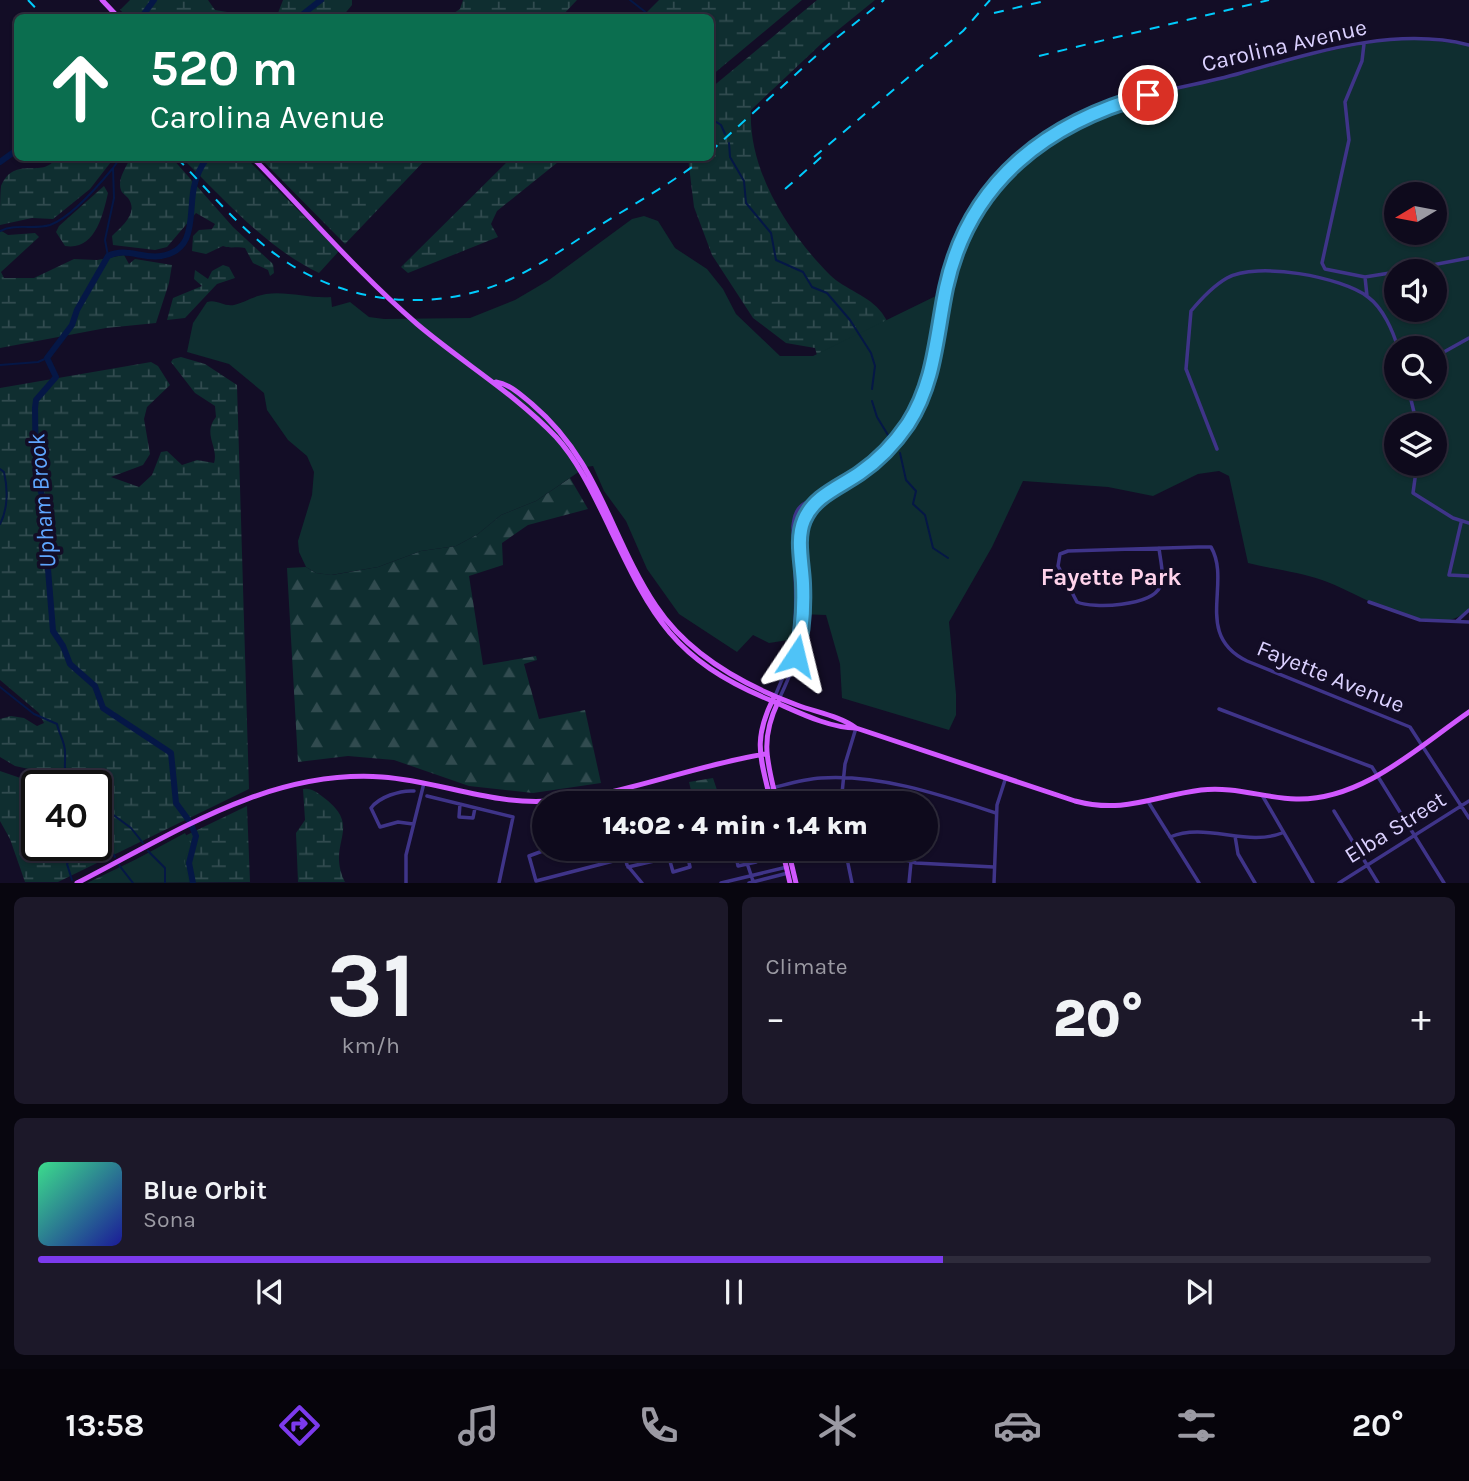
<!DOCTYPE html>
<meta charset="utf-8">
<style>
:root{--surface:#0e0a1c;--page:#1c1829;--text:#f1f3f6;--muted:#9b9aa3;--line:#2e2b3b;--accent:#7c3aed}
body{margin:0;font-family:Karla,sans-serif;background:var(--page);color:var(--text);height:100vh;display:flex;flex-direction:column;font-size:26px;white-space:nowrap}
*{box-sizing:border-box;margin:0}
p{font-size:23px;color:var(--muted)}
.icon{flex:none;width:38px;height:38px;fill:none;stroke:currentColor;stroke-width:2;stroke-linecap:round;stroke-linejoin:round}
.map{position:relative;height:883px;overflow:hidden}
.drawer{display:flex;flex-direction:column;gap:14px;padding:14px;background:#08060f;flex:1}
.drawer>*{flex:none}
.top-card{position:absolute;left:14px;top:14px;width:700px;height:147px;border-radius:10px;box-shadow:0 2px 5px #0004,0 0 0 2px var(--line);background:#0b6e4f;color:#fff;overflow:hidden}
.needle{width:46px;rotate:260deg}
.controls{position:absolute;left:1384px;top:182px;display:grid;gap:14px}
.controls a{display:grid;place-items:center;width:63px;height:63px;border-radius:50%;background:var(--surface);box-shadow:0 2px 5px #0004,0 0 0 2px var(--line);font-size:35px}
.speed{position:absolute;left:21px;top:770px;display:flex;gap:14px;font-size:35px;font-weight:700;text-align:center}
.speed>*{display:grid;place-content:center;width:91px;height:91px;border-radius:50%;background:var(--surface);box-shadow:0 2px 5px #0004,0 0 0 2px var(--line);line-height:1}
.speed .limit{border:4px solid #111;border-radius:10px;background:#fff;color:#111}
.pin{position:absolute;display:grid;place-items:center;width:60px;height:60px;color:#fff;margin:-30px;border:4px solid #fff;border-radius:50%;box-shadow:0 2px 7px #0007}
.me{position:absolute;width:77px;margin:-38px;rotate:10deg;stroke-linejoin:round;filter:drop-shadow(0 0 5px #0008)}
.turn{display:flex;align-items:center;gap:24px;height:147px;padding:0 21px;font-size:32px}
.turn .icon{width:91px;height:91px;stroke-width:2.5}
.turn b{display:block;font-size:49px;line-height:60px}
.big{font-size:52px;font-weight:800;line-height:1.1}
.drawer .widget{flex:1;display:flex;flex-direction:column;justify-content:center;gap:10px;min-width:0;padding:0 24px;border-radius:10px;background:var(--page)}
.drawer .dial{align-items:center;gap:0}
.dial b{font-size:91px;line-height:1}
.song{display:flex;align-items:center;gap:21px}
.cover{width:84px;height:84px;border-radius:10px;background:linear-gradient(135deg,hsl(150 70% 55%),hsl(240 70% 35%))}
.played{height:7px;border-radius:4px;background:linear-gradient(90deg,var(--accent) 65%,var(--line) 65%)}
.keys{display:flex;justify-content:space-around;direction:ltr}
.heat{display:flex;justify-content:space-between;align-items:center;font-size:38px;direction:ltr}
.drawer .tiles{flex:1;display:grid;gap:14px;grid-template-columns:1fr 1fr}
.widget:last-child{grid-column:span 2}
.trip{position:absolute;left:532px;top:791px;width:406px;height:70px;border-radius:35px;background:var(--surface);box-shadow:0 2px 5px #0004,0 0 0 2px var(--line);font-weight:800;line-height:70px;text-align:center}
.dock{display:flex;height:112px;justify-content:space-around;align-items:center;background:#06040b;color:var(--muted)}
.dock .icon{width:49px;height:49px}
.dock .active{color:var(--accent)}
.dock b{font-size:32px;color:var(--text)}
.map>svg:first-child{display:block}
.forest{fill:url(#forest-firs)}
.wetland{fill:url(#wetland-marsh);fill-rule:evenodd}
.green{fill:#0f2e30;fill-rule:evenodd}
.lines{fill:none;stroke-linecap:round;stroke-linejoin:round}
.stream{stroke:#051746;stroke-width:2}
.river{stroke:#051746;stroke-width:6}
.minor{stroke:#3f3489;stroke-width:3.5}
.major{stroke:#d158ff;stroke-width:5}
.rail{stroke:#00cbfc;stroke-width:2;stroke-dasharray:10 9;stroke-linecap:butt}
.route-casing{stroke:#337fa1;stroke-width:18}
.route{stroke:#4fc3f7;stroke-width:12}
.labels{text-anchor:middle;stroke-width:7;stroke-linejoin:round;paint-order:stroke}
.street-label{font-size:23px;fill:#dbd1ff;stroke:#130d26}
.water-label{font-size:24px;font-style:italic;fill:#5fa6ff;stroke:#130d26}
.neighbourhood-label{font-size:24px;font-weight:bold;fill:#ffd3eb;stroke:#130d26}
</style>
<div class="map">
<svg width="1469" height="883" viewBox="0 0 1469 883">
<defs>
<pattern id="forest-firs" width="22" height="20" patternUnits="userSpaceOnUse" patternTransform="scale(1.75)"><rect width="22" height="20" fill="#0f2e30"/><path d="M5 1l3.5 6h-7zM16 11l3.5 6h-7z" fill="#314b4f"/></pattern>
<pattern id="wetland-marsh" width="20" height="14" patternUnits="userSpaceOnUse" patternTransform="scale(1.75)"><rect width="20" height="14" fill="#0f2e30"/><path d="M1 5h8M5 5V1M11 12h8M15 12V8" fill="none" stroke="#314b4f"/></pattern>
</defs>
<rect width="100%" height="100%" fill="#130d26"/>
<path class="forest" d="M 570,478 L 588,509 L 528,525 L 502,543 L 503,565 L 469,576 L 483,665 L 536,656 L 537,660 L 524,664 L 539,719 L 585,710 L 601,783 L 533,793 L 469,786 L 394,760 L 348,756 L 298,762 L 287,568 L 306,567 L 316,573 L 332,575 L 378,567 L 421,551 L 456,546 L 478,534 L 501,515 L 536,501 Z
M 713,778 L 720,799 L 763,789 L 764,793 L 718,803 L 694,803 L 689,782 Z"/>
<path class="wetland" d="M 130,0 L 208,0 L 215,10 L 257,17 L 128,17 L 120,10 Z
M 283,0 L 352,0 L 352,5 L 342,17 L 270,17 L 278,13 Z
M 463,0 L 577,0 L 561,17 L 448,17 L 460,9 Z
M 659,0 L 802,0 L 711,76 L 710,18 L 642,17 Z
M 817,0 L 875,0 L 822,43 L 751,110 C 748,170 788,233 830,275 C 844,289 870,296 882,313 C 892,327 898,345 906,361 L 826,388 L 815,348 L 786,343 L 753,318 L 712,255 L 694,207 L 688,158 L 710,158 L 711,88 Z
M 56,158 L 114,158 L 90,189 L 53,219 L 32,218 L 0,225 C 0,214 0,196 1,186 C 15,154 42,180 56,158 Z
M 130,158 L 172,158 L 233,227 L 273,264 L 274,273 L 270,276 L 268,270 L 253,263 L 245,248 C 237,246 231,249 223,246 L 206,254 L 192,251 L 193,236 L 199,230 L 212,229 L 215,224 L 196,213 L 167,247 L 155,250 L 113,245 L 112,236 C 122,226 139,213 128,198 C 123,193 120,192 120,184 C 120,175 127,166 130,158 Z
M 182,158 L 246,158 L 339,251 L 319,273 C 265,247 224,199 182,158 Z
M 260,158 L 427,158 L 345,244 Z
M 511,158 L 563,158 L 497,211 L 491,224 L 498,237 L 408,273 L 401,267 Z
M 104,186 L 108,193 C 103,215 95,251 65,246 L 56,232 L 59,226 Z
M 0,230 L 8,235 L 35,233 L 39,237 L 1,272 L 4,278 L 34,278 L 74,259 L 97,260 L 124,255 L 129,264 L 135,259 L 172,265 L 169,283 L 156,323 L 106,328 L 0,348 Z
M 223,265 L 229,267 L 235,278 L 217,284 L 185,318 L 167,320 L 173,298 L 202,286 L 194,279 L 195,270 L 208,279 L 212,271 Z
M 181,357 L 205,364 L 237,385 L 249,789 L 58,882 L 25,882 L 10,839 L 0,821 L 0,771 L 35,783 L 40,776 L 38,771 L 15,766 L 0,757 L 0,719 L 11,716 L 24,718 L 37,726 L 44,723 L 39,713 L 0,680 L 0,388 L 151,362 L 158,366 L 170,385 L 147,407 L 144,419 L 150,454 L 143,465 L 111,477 L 139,487 L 152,475 L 161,452 L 167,451 L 182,465 L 197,460 L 214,463 C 219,447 202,434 216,417 L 215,406 L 195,393 L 171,362 L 173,359 ZM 37,786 L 96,786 L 96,845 L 37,845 Z
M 303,789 C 312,788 316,792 323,797 C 365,828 325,842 345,882 L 298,882 L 296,833 L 305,820 Z
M 247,806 L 250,882 L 87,883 Z"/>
<path class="green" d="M 1409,38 L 1469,45 L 1469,610 C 1429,644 1363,594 1322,580 C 1299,572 1272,569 1248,563 L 1229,476 L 1219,471 L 1198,474 L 1153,496 L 1108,487 L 1023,481 L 992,547 L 949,622 L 956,694 L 956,715 L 949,730 L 842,698 L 840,664 L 826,615 L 798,614 L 795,639 L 769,643 L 753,635 L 737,652 L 679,614 L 647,569 L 626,521 L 604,491 L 593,466 L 586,467 L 536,501 L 501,515 L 478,534 L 456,546 L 421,551 L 378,567 L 331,575 L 316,573 L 306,567 L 299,552 L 298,541 L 312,495 L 314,472 L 307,456 L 288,440 L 267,410 L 264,393 L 229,364 L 187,352 L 193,323 L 207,302 C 217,299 224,307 234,305 C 245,302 254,296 266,294 C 288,291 312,299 331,297 L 332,307 L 350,302 L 369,317 L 384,319 L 470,318 L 515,300 L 549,280 L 632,219 L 644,216 L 658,221 L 675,248 L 707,269 L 723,289 L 736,314 L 780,356 L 813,356 L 946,291 C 984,133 1092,109 1232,74 C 1290,60 1349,44 1409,38 ZM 1396,194 L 1435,194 L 1435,233 L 1396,233 ZM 1396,271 L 1435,271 L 1435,310 L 1396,310 ZM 1396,348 L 1435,348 L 1435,387 L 1396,387 ZM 1396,425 L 1435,425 L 1435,464 L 1396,464 Z
M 185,833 L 191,844 L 184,861 L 189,882 L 94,882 Z"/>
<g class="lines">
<path class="stream" d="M 630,0 L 653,18
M 710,118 L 721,125 L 725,134
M 729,143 L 730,157 L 744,181 L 746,203 L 771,233 L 776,260 L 803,272 L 812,287 L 827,293 L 850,320 L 871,353 L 875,366 L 872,389
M 0,231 C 16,223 33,230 50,225 C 70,218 99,185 113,168
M 108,256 L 105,240 L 114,198 L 113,168 L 120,158
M 0,365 L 38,362 L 47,358
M 872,401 L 877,417 L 888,435
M 900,453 L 906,480 L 916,491 L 913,504 L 925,515 L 933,548 L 948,558
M 0,469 L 4,472 C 8,489 8,509 0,524
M 0,687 L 34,714 L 57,724 C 59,734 65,742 65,752 C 66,773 60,771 78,786
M 96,802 L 131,828 L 143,843
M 96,825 L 115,857
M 148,851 L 165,868 L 165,883
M 119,865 L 133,883
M 72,880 L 67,864 L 80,845"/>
<path class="river" d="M 141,18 L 154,0
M 298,18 L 321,0
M 0,162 L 18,149
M 193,883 L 189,863 L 196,836 L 190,822 L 176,803 L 171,753 L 103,708 L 95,686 L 70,664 L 63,646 L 53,631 L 42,495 C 36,479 35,428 35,408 L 36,400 L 56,377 L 47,358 L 72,325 L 77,310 L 108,256 C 126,247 142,259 161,256 C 200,250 187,209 195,183 C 197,174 202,165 207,158"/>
<path class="minor" d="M 1364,44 L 1362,61 L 1345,102 L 1349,140 L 1322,263 L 1325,269 L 1365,277
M 1401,271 L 1469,258
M 1367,296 L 1365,277 L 1396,272
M 1435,357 L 1469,338
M 1408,387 L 1417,425
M 1217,449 L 1186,369 L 1191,311 C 1201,299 1213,286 1227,278 C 1257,261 1342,277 1368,297 C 1383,308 1393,331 1398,348
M 1417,464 L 1413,493 L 1453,518 L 1469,523
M 1461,523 L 1449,575 L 1469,576
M 1159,548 C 1160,559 1165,576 1160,587 C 1151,606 1094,609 1077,602 L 1058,566 L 1060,554 L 1068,551 L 1198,547 L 1211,547 C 1232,583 1193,635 1247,661 L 1410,727 L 1469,818
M 1369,602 L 1420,620 L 1469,622
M 1458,620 L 1469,610
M 775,696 C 804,635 795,590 793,526 C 794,519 795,512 800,507 C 806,500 816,500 824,496 C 856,476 886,457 907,425 C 949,361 936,280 974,214 C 997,176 1033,142 1073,121 C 1125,94 1185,89 1241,73 C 1313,53 1394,26 1469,45
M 780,697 C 790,676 799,654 802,631 C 807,589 786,534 818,500
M 1219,709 L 1372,767 L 1444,883
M 768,789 C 785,785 803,779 821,778 C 880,774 941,795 996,813
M 610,793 L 612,803
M 1262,795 L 1313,883
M 427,796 L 513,817 L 499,883
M 655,803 L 674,799 L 676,803
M 841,803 L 845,764 L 856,728
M 1149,803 L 1199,883
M 460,804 L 459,817 L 473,818 L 475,808
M 1334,811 L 1378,883
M 413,824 L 398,822 L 380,827 L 371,808 C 379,797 400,790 414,791
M 1235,836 L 1238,854 L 1255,883
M 1170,837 C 1205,822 1247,847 1282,833
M 548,849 L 529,856 L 536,881 L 625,858
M 623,849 L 627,865 L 642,883
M 683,849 L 668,854 L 673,872 L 690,867 L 686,849
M 749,849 L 735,852 L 738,866 L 756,862 L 753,849
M 845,849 L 852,883
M 868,849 L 916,863 L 994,867
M 743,851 L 753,881
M 628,867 L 667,858
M 406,883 L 406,855 L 424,783
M 721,883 L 787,867
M 749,883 L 788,873
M 909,883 L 911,862
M 994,883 L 997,805 L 1006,777
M 1339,883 L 1469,801"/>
<path class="major" d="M 102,0 L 119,18
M 253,158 C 307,213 358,273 417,324 C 463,363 514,393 556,437 C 576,459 590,487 603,514 C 649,609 666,657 770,700 C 796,711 828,728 856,728 L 1075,801 C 1124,814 1154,796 1201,790 C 1234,786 1264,798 1296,799 C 1362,801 1418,747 1469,712
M 496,382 C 510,384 521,395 532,404 C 600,462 609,535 656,606 C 688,654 743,685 797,705 C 815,712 840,716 856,728
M 771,803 C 761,758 752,742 773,699
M 777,803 C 768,763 759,742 778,702
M 782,849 L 790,883
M 788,849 L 796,883
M 77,883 C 173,834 269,769 382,777 C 439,781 491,805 549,801 C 622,797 693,765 766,754"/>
<path class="rail" d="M 28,0 L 45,18
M 994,13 L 1049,0
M 1039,56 L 1269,0
M 710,152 L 829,44 L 884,0
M 814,157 L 963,31 L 990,0
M 177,158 C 212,194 245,235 288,263 C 355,306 439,312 511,279 C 543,264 572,243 602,224 C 636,203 672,183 704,158
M 785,189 L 826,153"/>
</g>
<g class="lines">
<g class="route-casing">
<path id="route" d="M 796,656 C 803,632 804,607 803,583 C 802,562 796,539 804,520 C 814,496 840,487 860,473 C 879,460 895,443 908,424 C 935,382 936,336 946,288 C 969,181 1048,122 1148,95"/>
</g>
<use href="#route" class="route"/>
</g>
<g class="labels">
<g class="street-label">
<text transform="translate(1284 45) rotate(-13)" y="8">Carolina Avenue</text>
<text transform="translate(1331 676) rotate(22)" y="8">Fayette Avenue</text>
<text transform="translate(1395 827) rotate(-32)" y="8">Elba Street</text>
</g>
<g class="water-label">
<text transform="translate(42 501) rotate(-95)" y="8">Upham Brook</text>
</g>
<g class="neighbourhood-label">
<text x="1111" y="585">Fayette Park</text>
</g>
</g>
</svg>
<div class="controls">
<a><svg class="needle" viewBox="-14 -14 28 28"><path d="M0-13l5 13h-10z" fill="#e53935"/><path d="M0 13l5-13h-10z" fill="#9b9aa3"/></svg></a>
<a><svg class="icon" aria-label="sound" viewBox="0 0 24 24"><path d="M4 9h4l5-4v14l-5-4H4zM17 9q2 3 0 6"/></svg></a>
<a><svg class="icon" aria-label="search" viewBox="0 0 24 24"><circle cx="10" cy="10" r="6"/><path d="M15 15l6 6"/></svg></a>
<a><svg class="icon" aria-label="layers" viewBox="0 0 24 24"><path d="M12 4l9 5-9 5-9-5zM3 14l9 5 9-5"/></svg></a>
</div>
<div class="speed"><div class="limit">40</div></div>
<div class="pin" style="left:1148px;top:95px;background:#d93025"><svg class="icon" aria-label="arrive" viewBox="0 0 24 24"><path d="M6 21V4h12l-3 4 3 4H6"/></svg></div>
<svg class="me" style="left:796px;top:656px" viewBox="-20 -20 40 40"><path d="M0-17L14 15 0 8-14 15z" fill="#4fc3f7" stroke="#fff" stroke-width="4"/></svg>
<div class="trip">14:02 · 4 min · 1.4 km</div>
<div class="top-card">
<div class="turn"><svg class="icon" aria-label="ahead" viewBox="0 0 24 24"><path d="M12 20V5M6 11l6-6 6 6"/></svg><div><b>520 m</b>Carolina Avenue</div></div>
</div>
</div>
<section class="drawer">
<div class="tiles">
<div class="widget dial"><b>31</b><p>km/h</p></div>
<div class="widget"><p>Climate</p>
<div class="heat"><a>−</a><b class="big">20°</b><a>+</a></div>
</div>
<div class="widget">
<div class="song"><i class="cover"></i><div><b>Blue Orbit</b><p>Sona</p></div></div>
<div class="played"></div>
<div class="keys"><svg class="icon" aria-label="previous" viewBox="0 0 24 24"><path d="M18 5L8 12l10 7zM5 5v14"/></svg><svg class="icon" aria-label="pause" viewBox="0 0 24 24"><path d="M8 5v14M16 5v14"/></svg><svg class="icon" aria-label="next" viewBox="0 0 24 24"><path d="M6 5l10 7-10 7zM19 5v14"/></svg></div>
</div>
</div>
</section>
<nav class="dock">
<b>13:58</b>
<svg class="icon active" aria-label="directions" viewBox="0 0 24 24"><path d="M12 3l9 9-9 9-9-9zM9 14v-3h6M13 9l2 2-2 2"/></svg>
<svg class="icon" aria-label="music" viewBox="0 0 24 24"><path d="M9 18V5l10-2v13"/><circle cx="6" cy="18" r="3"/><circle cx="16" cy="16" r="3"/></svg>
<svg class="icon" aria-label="phone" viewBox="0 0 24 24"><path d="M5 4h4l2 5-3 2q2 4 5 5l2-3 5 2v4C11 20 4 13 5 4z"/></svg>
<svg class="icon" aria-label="climate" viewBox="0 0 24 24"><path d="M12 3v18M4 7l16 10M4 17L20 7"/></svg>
<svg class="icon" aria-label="car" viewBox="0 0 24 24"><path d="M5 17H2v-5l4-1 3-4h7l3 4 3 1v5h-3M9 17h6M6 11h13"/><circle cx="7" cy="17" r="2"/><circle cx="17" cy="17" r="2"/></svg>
<svg class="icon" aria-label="filters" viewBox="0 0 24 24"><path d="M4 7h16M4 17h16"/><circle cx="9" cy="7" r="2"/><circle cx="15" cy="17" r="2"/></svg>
<b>20°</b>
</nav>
